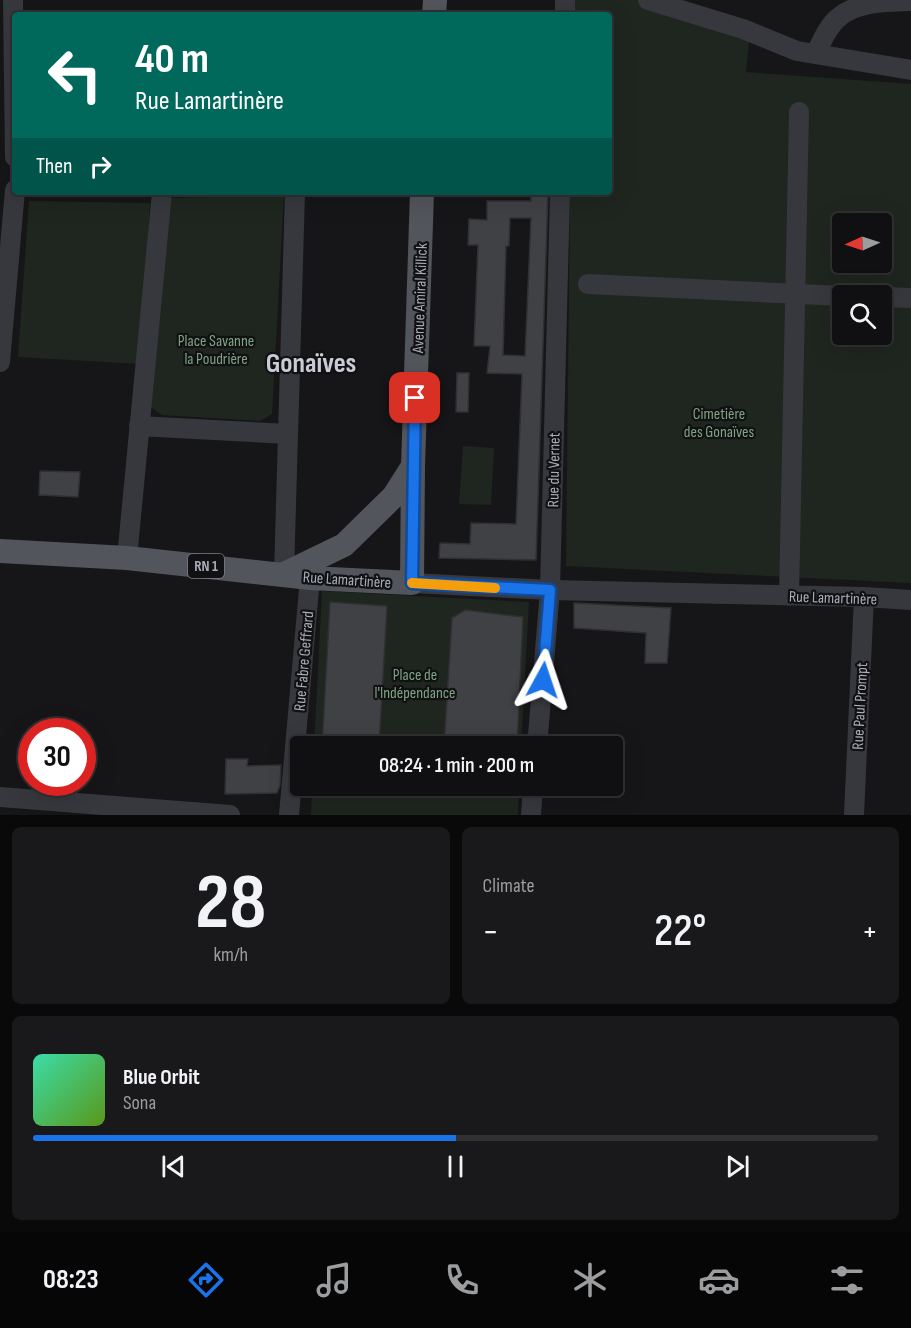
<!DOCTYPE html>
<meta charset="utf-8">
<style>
:root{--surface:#101012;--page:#19191b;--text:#f1f3f6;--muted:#9c9d9f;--line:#303032;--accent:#1a73e8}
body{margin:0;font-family:"Sofia Sans Condensed",sans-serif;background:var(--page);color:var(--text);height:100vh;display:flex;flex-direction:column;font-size:22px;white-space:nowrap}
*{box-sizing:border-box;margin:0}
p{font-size:20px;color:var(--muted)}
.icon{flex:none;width:33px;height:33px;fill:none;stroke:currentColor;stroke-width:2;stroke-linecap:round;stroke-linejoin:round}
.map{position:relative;height:815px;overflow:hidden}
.details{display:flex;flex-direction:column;gap:12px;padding:12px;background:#09090a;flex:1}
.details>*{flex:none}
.top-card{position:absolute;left:12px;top:12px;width:600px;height:183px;border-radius:6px;box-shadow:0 6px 24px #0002,0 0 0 2px var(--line);background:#00695c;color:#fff;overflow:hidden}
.needle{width:39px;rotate:267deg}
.tools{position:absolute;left:832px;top:213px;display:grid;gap:12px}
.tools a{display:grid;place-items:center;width:60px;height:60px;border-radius:6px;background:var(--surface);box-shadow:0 6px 24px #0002,0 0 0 2px var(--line);font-size:30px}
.speed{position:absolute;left:18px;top:718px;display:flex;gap:12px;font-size:30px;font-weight:700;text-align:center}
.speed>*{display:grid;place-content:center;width:78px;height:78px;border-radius:50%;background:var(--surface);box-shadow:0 6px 24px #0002,0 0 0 2px var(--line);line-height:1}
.speed .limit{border:9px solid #d22;background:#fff;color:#111}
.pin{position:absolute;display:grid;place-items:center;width:51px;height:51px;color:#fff;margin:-26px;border-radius:12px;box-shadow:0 3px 9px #0006}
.me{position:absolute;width:66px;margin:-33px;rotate:5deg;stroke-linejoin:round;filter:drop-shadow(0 0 4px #0008)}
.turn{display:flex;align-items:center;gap:21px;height:126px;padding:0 24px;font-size:27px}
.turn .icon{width:78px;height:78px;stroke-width:2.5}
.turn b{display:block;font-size:42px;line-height:51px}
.then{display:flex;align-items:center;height:57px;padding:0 24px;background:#0003;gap:12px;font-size:22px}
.big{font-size:45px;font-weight:600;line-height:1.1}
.details .tile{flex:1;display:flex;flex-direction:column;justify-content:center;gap:9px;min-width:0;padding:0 21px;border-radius:9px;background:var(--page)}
.details .dial{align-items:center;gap:0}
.dial b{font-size:78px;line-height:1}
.song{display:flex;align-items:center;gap:18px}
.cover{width:72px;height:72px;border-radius:9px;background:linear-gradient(135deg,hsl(160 70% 55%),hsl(90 70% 35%))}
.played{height:6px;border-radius:3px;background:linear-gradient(90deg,var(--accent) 50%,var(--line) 50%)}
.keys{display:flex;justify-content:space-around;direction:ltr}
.heat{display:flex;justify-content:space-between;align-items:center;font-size:33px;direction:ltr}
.details .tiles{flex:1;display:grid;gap:12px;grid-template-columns:1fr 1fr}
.tile:last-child{grid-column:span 2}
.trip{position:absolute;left:290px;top:736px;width:333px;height:60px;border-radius:6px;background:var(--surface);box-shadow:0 6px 24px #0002,0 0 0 2px var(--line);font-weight:600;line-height:60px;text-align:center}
.tab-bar{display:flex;height:96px;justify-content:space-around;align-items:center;background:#060607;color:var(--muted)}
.tab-bar .icon{width:42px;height:42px}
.tab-bar .current{color:var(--accent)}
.tab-bar b{font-size:27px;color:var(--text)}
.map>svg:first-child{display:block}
.green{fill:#1e261f;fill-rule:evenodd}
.building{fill:#404145;stroke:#303034;stroke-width:1.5;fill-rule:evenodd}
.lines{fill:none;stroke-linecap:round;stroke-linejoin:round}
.minor{stroke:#37383d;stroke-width:20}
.major{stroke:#53555c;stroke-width:24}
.route-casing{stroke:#114b97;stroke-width:15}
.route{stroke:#1a73e8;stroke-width:10}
.slow{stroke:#f59e0b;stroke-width:10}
.labels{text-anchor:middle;stroke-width:4.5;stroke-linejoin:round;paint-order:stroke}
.shield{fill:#111113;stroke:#7b7e86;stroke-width:1.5}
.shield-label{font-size:15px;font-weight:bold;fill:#a8adb8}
.street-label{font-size:16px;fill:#a8adb8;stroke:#111113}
.park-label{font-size:16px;fill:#7fa381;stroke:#111113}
.town-label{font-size:28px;font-weight:bold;fill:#c9ccd4;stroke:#111113}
</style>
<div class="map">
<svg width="911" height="815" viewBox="0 0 911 815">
<rect width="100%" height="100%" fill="#161618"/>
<path class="green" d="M 572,0 L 675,0 L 751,22 L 746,72 L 911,84 L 911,583 L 566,566 L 570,192 L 609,192 L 609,15 L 572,15 ZM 843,224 L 882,224 L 882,262 L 843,262 ZM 843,296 L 882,296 L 882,334 L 843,334 Z
M 284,195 L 272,414 L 260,421 L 162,415 L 151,407 L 169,198 Z
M 29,201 L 150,203 L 141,364 L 18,357 Z
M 463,446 L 494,448 L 491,505 L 459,504 Z
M 322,591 L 529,602 L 521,747 L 517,747 L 523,617 L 465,610 L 452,618 L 444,747 L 379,747 L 387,606 L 331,602 L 322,747 L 314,747 Z
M 312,786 L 519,786 L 518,815 L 311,815 Z"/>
<path class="building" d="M 531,192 L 548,192 L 536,560 L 439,558 L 440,543 L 470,544 L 471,523 L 516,524 L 522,374 L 487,373 L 490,346 L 474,346 L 478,245 L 468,245 L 469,219 L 487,220 L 487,201 L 531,201 ZM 510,218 L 531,218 L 525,356 L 503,355 L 506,246 L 509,246 Z
M 457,373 L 469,373 L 468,412 L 456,412 Z
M 40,471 L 80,472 L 78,497 L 39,495 Z
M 330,602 L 387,606 L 379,747 L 322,747 Z
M 574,603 L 671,608 L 667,663 L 645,663 L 646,633 L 574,628 Z
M 465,610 L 523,617 L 517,747 L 444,747 L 452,618 Z
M 226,759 L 248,759 L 247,766 L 281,765 L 280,785 L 277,793 L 225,794 Z"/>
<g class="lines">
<path class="minor" d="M 13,0 L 15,157
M 648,0 L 743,29 L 797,51 L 911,70
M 565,15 L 565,0
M 815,54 C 822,42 827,27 838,18 C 857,1 887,2 911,1
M 588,284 L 843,296
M 882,297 L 911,298
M 0,362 L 15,190
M 139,426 L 288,434
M 127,558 L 162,192
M 284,574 L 295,192
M 412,583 L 550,590 L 864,597 L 911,600
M 789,596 L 799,112
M 537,747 L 550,590 L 560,192
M 0,797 L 230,815
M 289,815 L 310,578
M 531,815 L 533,786
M 854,815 L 864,597"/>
<path class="major" d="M 434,15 L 435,0
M 0,551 L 127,558 L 310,578 L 412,583 L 413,466 L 422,192
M 284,574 L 344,545 L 394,496 L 413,466"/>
</g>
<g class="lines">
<g class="route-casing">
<path id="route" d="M 415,398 L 412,583 L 550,590 L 543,680"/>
</g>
<use href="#route" class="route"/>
<path class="slow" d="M 412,583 L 495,588"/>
</g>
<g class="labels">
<rect class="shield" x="188" y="554" width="36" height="24" rx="4.5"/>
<g class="shield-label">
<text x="206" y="571">RN 1</text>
</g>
<g class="street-label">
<text transform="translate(419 298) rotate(-88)" y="6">Avenue Amiral Killick</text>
<text transform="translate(553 470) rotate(-89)" y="6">Rue du Vernet</text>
<text transform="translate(347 579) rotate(4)" y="6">Rue Lamartinère</text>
<text transform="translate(833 597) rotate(2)" y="6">Rue Lamartinère</text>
<text transform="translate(303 661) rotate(-85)" y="6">Rue Fabre Geffrard</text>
<text transform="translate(859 706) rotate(-87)" y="6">Rue Paul Prompt</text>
</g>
<g class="park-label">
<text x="216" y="346">Place Savanne<tspan x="216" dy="18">la Poudrière</tspan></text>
<text x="719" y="419">Cimetière<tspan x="719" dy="18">des Gonaïves</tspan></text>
<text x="415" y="680">Place de<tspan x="415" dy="18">l'Indépendance</tspan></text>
</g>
<g class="town-label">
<text x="311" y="372">Gonaïves</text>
</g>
</g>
</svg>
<div class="tools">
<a><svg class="needle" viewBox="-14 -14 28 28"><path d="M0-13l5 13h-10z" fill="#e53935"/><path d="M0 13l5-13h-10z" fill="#9c9d9f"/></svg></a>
<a><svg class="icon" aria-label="search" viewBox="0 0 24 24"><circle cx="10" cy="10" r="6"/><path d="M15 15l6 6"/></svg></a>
</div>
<div class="speed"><div class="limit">30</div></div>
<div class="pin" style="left:415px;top:398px;background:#d93025"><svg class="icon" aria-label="arrive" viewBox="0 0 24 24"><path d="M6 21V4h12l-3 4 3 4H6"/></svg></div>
<svg class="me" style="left:543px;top:680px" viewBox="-20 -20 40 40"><path d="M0-17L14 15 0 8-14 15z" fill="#1a73e8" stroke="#fff" stroke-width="4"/></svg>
<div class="trip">08:24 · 1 min · 200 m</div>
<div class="top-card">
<div class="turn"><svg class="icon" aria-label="left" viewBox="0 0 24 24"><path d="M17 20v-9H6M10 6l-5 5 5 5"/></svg><div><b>40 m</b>Rue Lamartinère</div></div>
<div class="then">Then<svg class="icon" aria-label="right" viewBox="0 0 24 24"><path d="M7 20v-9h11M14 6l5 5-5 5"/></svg></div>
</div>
</div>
<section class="details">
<div class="tiles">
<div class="tile dial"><b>28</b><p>km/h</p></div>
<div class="tile"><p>Climate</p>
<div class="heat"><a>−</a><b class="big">22°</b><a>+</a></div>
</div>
<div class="tile">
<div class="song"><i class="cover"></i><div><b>Blue Orbit</b><p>Sona</p></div></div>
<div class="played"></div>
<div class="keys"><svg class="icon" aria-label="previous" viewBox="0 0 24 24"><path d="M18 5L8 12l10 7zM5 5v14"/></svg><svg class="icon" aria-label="pause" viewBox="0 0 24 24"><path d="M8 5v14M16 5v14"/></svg><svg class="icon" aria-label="next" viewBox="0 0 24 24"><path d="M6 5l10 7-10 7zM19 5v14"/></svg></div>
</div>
</div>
</section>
<nav class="tab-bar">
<b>08:23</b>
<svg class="icon current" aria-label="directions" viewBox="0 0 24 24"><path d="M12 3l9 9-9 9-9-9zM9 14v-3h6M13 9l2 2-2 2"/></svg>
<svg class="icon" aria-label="music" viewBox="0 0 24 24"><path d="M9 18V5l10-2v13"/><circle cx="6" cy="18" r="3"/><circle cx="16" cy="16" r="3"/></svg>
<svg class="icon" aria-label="phone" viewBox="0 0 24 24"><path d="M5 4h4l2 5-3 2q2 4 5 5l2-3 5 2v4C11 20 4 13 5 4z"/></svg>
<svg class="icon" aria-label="climate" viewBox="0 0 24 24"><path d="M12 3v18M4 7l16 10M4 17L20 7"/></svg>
<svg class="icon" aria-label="car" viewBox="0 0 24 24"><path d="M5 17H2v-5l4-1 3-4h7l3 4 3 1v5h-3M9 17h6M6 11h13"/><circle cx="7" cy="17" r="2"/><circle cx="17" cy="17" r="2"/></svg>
<svg class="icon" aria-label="filters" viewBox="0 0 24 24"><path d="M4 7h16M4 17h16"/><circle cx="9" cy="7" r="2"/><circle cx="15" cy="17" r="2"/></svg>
</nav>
